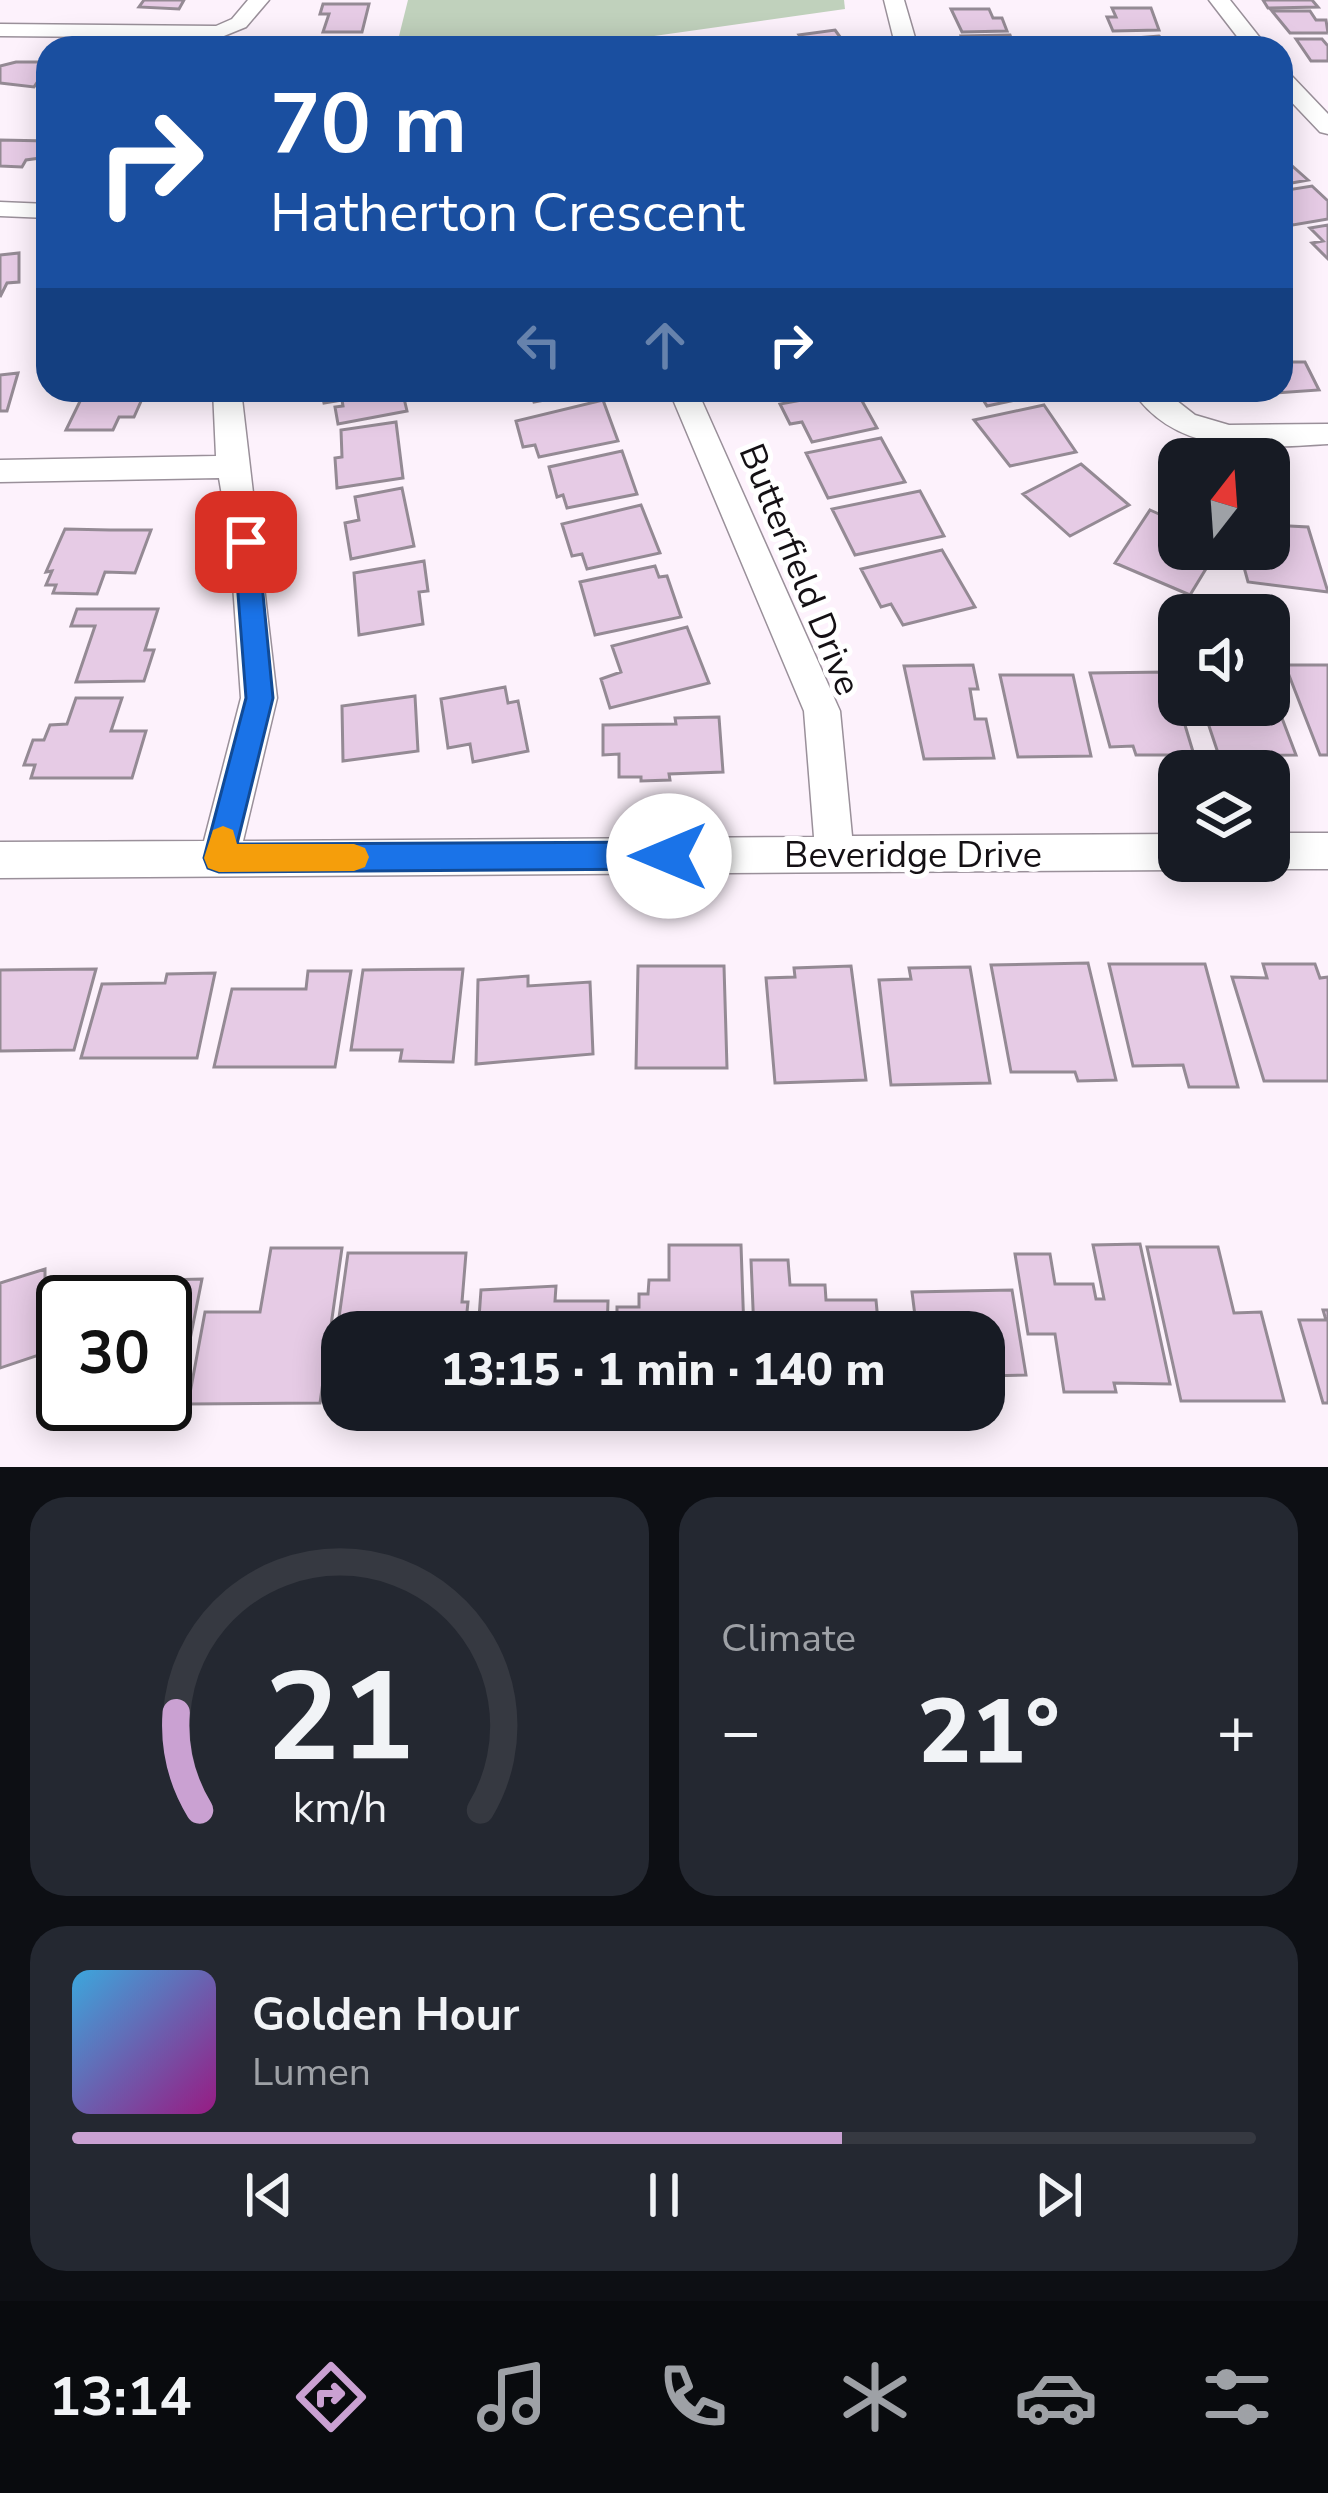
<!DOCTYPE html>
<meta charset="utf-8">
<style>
:root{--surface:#171b24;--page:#242831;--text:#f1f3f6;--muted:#9ea1a6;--line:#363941;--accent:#caa1d2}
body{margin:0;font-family:"Nunito Sans",sans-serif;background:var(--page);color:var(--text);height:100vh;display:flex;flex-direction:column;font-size:45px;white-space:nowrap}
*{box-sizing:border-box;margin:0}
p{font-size:39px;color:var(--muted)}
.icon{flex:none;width:66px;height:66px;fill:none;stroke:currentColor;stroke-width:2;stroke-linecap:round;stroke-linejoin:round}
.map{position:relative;height:1467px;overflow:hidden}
.sheet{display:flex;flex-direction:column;gap:30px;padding:30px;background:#0d0f14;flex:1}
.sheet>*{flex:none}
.top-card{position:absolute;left:36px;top:36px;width:1257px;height:366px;border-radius:36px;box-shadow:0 6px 30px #0003;background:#1a4fa0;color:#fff;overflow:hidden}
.needle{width:78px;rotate:17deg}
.buttons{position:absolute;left:1158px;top:438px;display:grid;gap:24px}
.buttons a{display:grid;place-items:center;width:132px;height:132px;border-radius:24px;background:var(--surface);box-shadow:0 6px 30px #0003;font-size:60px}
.speed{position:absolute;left:36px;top:1275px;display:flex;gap:24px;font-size:60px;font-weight:700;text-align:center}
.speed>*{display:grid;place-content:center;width:156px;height:156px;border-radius:50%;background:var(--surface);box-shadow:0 6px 30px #0003;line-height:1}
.speed .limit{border:6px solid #111;border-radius:18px;background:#fff;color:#111}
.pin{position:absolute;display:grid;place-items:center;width:102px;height:102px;color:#fff;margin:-51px;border-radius:24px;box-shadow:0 6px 18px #0006}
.me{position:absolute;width:132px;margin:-66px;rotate:270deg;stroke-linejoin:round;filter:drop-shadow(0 0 9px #0008)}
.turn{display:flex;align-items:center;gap:42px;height:252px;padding:0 36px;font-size:54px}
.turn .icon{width:156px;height:156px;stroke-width:2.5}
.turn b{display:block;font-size:84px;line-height:102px}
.lanes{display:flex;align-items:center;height:114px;padding:0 36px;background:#0003;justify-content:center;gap:60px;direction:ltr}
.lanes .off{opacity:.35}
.big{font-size:90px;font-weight:800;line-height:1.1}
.sheet .widget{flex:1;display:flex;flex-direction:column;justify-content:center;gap:18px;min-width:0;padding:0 42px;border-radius:36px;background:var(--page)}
.sheet .dial{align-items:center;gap:0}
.dial svg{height:312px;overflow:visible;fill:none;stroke:var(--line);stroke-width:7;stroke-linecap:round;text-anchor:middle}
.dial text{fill:var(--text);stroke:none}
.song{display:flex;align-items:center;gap:36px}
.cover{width:144px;height:144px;border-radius:18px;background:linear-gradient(135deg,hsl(200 70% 55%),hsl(310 70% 35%))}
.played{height:12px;border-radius:6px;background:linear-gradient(90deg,var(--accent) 65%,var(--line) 65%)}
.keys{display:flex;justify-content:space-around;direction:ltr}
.heat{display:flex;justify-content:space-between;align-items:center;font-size:66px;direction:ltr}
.sheet .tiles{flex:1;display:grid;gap:30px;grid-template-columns:1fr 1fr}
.widget:last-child{grid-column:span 2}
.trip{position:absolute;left:321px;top:1311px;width:684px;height:120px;border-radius:36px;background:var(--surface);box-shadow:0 6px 30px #0003;font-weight:800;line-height:120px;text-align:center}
.tab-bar{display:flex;height:192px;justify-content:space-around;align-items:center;background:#090b0e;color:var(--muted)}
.tab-bar .icon{width:84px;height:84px}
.tab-bar .on{color:var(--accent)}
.tab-bar b{font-size:54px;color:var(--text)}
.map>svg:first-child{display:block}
.green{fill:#c0d1bc}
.building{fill:#e6cbe5;stroke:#948a94;stroke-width:3}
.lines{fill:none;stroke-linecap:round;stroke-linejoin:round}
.street-casing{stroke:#9a909a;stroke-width:3}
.street{fill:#fff;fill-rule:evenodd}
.route{fill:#1a73e8;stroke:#114b97;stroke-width:3}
.slow{fill:#f59e0b}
.labels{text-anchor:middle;stroke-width:10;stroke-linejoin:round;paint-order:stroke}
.street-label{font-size:36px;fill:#141014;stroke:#fff}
</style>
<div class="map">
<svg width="1328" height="1467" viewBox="0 0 1328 1467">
<rect width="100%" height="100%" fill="#fdf2fc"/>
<path class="green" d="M 408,0 L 844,0 L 845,9 L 569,48 L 396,48 Z"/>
<path class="building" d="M 144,0 L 184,0 L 179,9 L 139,7 Z
M 1263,0 L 1312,0 L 1318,7 L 1268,8 Z
M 323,4 L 369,4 L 362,32 L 323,32 L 329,14 L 320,14 Z
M 1112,8 L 1151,8 L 1159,30 L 1113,31 L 1107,17 L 1116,17 Z
M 951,9 L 989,9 L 993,18 L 1002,18 L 1007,31 L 962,32 Z
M 1272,11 L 1310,11 L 1316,20 L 1326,20 L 1328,33 L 1290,33 Z
M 835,30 L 848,48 L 808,48 L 799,35 Z
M 1010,35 L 1015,48 L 965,48 L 961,36 Z
M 1159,36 L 1172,48 L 1116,48 L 1110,40 Z
M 1296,39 L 1322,39 L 1328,46 L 1328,61 L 1311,61 Z
M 16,62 L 48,62 L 48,66 L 34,87 L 0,83 L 0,66 Z
M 0,140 L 48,141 L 48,157 L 26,160 L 22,167 L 0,166 Z
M 1281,156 L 1308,180 L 1281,185 Z
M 1312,186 L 1328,201 L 1328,219 L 1293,225 L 1281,213 L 1281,191 Z
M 1328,225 L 1328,259 L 1312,243 L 1323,241 L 1310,228 Z
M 19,253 L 19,282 L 7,283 L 0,297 L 0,255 Z
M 1281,362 L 1305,362 L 1319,390 L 1275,393 L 1281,390 Z
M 18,373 L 7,411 L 0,411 L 0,375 Z
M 100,390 L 146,390 L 134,417 L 119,417 L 113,430 L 66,430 L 84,393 Z
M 321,390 L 402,390 L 407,411 L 338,424 L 335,407 L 343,406 L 342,400 L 324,403 Z
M 530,390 L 598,390 L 534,402 Z
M 856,390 L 877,428 L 812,442 L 802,422 L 790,424 L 780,404 Z
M 977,390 L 1062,390 L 987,406 Z
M 603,400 L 618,441 L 539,457 L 535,445 L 523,447 L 516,421 Z
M 1044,405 L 1076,452 L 1010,466 L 974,420 Z
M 396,422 L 403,478 L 337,488 L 335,458 L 342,457 L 341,430 Z
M 881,438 L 905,482 L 828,498 L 806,453 Z
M 622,451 L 637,494 L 567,508 L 563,495 L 557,497 L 549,467 Z
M 1081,464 L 1129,505 L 1070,536 L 1023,494 Z
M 402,488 L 414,546 L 351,559 L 345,523 L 359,520 L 355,497 Z
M 920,491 L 944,536 L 855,555 L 832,509 Z
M 641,505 L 660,553 L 587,569 L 582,554 L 572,556 L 562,524 Z
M 1150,510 L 1179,523 L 1179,549 L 1218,549 L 1190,595 L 1115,563 Z
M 1269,525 L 1308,527 L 1328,592 L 1248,582 L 1239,549 L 1269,549 Z
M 65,529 L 110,530 L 151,530 L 135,573 L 105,572 L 97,594 L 53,593 L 56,585 L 46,585 L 52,571 L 46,572 Z
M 942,550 L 975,607 L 903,625 L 891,604 L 881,607 L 861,569 Z
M 424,561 L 428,591 L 419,592 L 423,624 L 359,635 L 354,573 Z
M 655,566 L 659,577 L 667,576 L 681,617 L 595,635 L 580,582 Z
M 77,609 L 158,609 L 145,650 L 154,650 L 144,681 L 76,682 L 95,626 L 71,626 Z
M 687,627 L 709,683 L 610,708 L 601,679 L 621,672 L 612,646 Z
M 973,665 L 978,689 L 970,689 L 975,719 L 986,719 L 994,758 L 924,759 L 904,666 Z
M 1285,665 L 1328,665 L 1328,755 L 1320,755 Z
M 1169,672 L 1194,755 L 1136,755 L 1133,746 L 1110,747 L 1090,673 Z
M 1000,675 L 1073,675 L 1091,756 L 1018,757 Z
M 1269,684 L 1296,755 L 1219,756 L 1202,705 L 1269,705 Z
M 505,687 L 508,703 L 518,701 L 528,751 L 473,762 L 470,744 L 448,748 L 441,699 Z
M 415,696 L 418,751 L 343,761 L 342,706 Z
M 76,698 L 122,698 L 111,731 L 146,731 L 132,778 L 31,778 L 35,765 L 24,765 L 33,740 L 44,740 L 50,725 L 67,724 Z
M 719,717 L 723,772 L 669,774 L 670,780 L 641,781 L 641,777 L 619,777 L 619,754 L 603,755 L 603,725 L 676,724 L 675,718 Z
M 1088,963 L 1116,1080 L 1078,1081 L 1075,1072 L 1011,1072 L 991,965 Z
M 1109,964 L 1205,964 L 1238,1087 L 1189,1087 L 1183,1065 L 1133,1066 Z
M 1263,964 L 1315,964 L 1320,978 L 1328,977 L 1328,1081 L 1264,1081 L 1232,977 L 1267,978 Z
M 638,966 L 724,966 L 727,1068 L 636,1068 Z
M 851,966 L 866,1080 L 775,1083 L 766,978 L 795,977 L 794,968 Z
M 970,967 L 990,1083 L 891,1085 L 879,980 L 911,979 L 909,968 Z
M 96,969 L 74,1050 L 0,1051 L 0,970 Z
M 463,969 L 453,1062 L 400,1061 L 402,1050 L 351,1050 L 363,970 Z
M 308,971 L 351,971 L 335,1067 L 214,1067 L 232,989 L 306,989 Z
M 215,973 L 197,1058 L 81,1058 L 102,984 L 165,983 L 167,974 Z
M 528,976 L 528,986 L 590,982 L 593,1054 L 476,1064 L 478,980 Z
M 1140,1244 L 1170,1384 L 1114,1383 L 1116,1392 L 1064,1392 L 1055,1334 L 1028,1334 L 1015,1254 L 1050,1254 L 1055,1284 L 1093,1284 L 1096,1299 L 1104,1299 L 1093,1245 Z
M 669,1245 L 741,1245 L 744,1332 L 617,1332 L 617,1307 L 639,1307 L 639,1294 L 648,1294 L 649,1280 L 669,1280 Z
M 1147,1247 L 1218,1247 L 1234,1313 L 1261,1312 L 1284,1401 L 1181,1401 Z
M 271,1248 L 342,1248 L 320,1403 L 188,1404 L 205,1312 L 260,1312 Z
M 348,1253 L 466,1253 L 462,1302 L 468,1302 L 465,1332 L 342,1332 L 342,1339 L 336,1339 Z
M 751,1260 L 788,1260 L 790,1285 L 825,1285 L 826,1300 L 876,1300 L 879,1332 L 754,1332 Z
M 45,1269 L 45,1353 L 0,1368 L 0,1283 Z
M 202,1279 L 184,1370 L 165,1370 L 165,1302 L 75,1302 L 80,1282 Z
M 556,1286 L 555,1301 L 608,1301 L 607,1332 L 478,1332 L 481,1290 Z
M 1012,1290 L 1026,1375 L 984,1376 L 984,1332 L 917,1332 L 912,1292 Z
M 1323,1310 L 1328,1310 L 1328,1403 L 1323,1403 L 1299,1320 L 1326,1320 Z"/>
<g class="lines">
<g class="street-casing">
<path id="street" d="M 248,0 L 269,0 L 246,27 L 219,38 L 0,36 L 0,24 L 216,26 L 232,19 Z
M 884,0 L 904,0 L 918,48 L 896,48 Z
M 1209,0 L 1230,0 L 1268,48 L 1246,48 Z
M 1281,71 L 1289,73 L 1328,114 L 1328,134 L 1320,132 L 1281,91 Z
M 0,202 L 48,204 L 48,218 L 0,216 Z
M 213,390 L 241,390 L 277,698 L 243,841 L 814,837 L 804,711 L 669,390 L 697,390 L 840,711 L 852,836 L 1179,834 L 1179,861 L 1194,861 L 1193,865 L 1179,870 L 0,878 L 0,842 L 204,841 L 241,698 L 230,542 L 219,478 L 0,482 L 0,460 L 216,456 Z
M 1132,390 L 1163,390 L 1195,415 L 1229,425 L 1328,424 L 1328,444 C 1258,448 1176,457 1132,390 Z
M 1269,833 L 1328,833 L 1328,869 L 1269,869 L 1255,863 L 1269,861 Z"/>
</g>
<use href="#street" class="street"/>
</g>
<path class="route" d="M 246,533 L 258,542 L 273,698 L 237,844 L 669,842 L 679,846 L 683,856 L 679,865 L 669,869 L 219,872 L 208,868 L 204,858 L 246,698 L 234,542 Z"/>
<path class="slow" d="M 223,826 L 233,830 L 237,844 L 354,844 L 365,848 L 369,857 L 365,867 L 354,871 L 219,872 L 208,868 L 204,858 L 213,830 Z"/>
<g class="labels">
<g class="street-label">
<text transform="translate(801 569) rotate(68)" y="13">Butterfield Drive</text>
<text x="913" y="867">Beveridge Drive</text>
</g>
</g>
</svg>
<div class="buttons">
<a><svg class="needle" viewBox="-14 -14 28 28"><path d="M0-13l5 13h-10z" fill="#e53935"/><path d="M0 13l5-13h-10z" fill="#9ea1a6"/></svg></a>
<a><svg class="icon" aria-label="sound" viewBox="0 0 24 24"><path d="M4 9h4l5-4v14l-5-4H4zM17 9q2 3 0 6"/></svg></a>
<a><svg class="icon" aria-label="layers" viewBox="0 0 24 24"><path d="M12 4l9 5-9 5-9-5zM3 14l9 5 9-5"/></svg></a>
</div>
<div class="speed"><div class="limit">30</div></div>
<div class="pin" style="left:246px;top:542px;background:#d93025"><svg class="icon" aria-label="arrive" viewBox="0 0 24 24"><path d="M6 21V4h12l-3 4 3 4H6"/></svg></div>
<svg class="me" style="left:669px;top:856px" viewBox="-20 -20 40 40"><circle r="19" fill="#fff"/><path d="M0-13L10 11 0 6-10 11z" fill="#1a73e8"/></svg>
<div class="trip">13:15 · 1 min · 140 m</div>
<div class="top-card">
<div class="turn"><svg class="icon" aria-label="right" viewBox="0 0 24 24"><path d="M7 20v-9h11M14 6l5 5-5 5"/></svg><div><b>70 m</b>Hatherton Crescent</div></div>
<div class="lanes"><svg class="icon off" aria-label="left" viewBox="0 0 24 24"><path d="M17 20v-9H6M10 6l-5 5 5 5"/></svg><svg class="icon off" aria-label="ahead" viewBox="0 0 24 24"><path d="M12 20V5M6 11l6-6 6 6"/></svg><svg class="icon" aria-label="right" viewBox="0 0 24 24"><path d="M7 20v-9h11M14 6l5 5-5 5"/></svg></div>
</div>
</div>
<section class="sheet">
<div class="tiles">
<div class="widget dial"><svg viewBox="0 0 100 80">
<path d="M14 69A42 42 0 1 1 86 69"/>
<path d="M14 69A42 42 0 0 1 8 44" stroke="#caa1d2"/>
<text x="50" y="56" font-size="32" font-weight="700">21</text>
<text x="50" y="72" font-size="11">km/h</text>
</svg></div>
<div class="widget"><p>Climate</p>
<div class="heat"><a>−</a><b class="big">21°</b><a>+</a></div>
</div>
<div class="widget">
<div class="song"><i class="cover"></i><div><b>Golden Hour</b><p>Lumen</p></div></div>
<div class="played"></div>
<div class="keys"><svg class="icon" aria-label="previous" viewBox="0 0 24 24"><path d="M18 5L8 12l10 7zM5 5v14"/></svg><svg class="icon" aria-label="pause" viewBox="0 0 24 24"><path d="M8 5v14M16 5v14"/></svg><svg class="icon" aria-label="next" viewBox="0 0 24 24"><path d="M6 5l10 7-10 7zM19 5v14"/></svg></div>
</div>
</div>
</section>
<nav class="tab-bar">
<b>13:14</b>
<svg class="icon on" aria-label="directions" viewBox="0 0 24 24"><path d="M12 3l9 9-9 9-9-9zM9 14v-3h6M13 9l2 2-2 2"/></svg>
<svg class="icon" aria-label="music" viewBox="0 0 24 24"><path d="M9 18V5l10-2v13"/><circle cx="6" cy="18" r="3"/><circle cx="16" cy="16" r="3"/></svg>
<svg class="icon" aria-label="phone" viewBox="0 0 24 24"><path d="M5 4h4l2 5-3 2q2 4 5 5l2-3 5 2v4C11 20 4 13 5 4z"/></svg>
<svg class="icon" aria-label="climate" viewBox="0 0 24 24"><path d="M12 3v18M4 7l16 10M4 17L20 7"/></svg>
<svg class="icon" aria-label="car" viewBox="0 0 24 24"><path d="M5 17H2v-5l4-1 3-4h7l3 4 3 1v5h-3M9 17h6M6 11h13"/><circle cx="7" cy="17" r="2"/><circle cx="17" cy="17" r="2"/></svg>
<svg class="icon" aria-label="filters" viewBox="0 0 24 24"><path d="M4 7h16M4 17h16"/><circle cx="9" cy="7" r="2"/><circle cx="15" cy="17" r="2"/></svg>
</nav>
